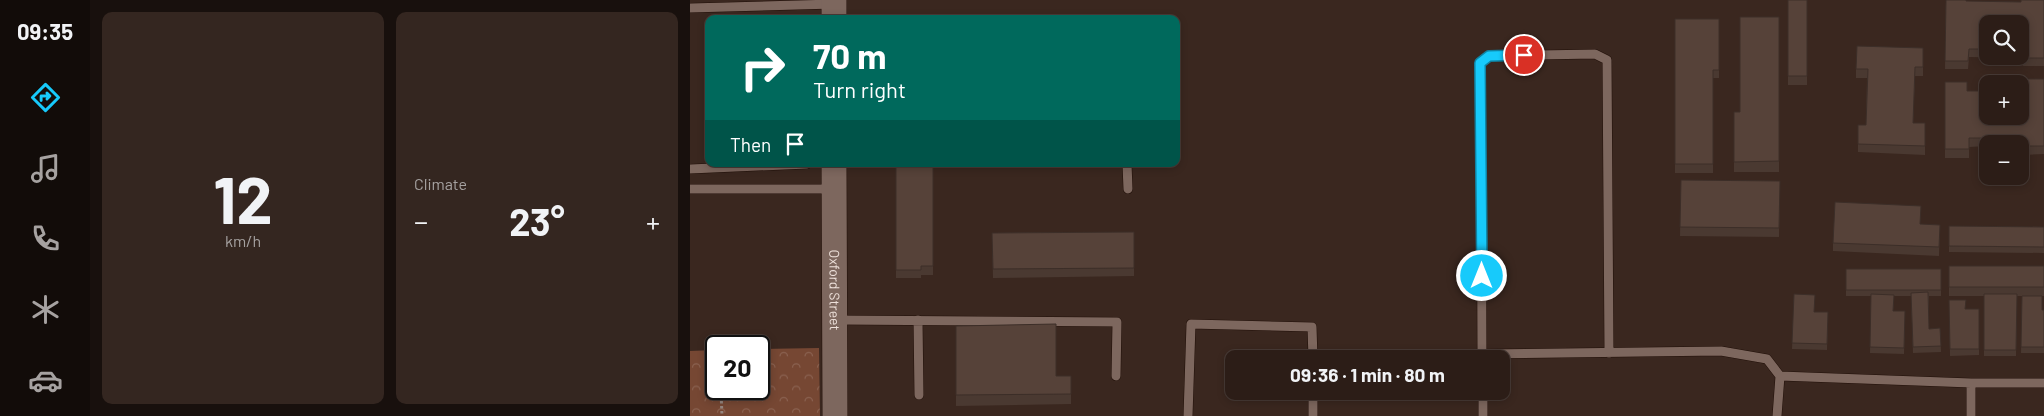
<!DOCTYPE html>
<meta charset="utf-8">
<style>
:root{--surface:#2c1d17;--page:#342620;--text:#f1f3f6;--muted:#a6a2a1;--line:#483b36;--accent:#17cafb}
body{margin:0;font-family:Barlow,sans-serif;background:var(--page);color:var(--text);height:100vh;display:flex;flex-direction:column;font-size:19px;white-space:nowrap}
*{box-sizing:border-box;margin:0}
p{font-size:16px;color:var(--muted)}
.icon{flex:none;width:28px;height:28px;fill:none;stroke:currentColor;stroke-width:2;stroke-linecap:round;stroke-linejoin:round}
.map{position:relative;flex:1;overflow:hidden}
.details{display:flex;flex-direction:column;gap:12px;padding:12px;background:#18100d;width:600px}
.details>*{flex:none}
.guide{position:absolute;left:15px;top:15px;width:475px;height:152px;border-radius:10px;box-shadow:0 2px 8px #0003,0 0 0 1px var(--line);background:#00695c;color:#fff;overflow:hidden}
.tools{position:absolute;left:1289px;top:15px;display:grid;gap:10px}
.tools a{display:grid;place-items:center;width:50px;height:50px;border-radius:10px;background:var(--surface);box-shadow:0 2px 8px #0003,0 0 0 1px var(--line);font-size:25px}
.speed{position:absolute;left:15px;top:335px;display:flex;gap:10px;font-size:25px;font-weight:700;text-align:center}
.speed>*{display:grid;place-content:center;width:65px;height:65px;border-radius:50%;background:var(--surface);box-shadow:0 2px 8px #0003,0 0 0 1px var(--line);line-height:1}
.speed .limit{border:2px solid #111;border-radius:8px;background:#fff;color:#111}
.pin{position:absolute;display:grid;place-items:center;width:42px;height:42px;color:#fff;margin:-21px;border:2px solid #fff;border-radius:50%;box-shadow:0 1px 5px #0007}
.me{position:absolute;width:55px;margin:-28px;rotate:0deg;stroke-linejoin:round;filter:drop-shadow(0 0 4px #0008)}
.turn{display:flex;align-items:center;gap:18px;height:105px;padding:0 25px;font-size:22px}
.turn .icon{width:65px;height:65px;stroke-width:2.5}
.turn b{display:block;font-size:35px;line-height:42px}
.then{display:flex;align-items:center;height:48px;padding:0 25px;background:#0003;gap:10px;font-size:19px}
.big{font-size:38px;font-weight:700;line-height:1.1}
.details .widget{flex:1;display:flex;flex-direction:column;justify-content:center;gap:8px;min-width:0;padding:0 18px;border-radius:10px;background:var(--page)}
.details .dial{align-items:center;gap:0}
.dial b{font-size:65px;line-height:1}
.heat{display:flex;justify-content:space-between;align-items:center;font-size:28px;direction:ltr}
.details .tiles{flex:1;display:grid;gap:12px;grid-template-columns:repeat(2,1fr)}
.trip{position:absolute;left:535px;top:350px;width:285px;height:50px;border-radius:10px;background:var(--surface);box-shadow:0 2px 8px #0003,0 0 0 1px var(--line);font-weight:700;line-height:50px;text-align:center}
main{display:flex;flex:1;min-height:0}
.menu{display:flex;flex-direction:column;width:90px;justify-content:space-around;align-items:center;background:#120c09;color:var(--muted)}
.menu .icon{width:35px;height:35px}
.menu .active{color:var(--accent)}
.menu b{font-size:22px;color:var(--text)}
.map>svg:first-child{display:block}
.park{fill:url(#park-crowns)}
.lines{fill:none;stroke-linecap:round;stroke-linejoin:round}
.lane-casing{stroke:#200f08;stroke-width:10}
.secondary-casing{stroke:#200f08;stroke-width:26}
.path{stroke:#96867f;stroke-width:3;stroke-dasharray:2.5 2.5;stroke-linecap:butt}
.lane{stroke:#7d675e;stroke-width:9}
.secondary{stroke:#7d675e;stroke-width:25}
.wall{fill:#4a3931;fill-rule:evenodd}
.building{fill:#564239;stroke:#3c2e28}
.route-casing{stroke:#0f83a3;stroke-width:12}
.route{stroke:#17cafb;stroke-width:9}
.labels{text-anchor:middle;stroke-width:5;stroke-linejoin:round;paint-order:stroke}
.street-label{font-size:14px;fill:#ede0da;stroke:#1b120e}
</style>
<main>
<nav class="menu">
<b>09:35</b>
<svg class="icon active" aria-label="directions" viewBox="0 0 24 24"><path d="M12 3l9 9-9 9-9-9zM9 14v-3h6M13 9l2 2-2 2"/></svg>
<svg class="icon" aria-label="music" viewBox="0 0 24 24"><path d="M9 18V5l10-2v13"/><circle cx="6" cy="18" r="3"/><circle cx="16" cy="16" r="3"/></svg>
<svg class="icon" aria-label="phone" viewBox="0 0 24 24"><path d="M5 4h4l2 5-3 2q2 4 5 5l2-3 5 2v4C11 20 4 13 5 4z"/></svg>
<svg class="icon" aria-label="climate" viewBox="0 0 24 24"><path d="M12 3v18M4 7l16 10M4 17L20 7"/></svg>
<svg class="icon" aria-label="car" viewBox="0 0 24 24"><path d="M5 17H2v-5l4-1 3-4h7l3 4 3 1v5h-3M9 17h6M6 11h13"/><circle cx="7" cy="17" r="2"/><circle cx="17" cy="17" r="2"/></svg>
</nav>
<section class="details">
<div class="tiles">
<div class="widget dial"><b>12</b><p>km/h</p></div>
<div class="widget"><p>Climate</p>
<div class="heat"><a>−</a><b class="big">23°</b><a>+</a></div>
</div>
</div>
</section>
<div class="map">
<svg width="1354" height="416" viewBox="0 0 1354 416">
<defs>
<pattern id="park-crowns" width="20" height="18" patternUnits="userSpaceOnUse" patternTransform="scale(1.25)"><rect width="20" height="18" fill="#764733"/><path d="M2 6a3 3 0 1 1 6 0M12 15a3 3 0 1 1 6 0" fill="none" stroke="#8a6150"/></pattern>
</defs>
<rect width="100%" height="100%" fill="#3a271f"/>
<path class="park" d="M 129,348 L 130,416 L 0,416 L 0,351 L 26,350 L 26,389 L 69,389 L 69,349 Z"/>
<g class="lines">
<g class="lane-casing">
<path id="lane" d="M 0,8 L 144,4
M 437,164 L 438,189
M 0,169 L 117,164
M 0,189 L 142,189
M 145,320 L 427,322 L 426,376
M 228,320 L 229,395
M 792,354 L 1031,351 L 1077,359 L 1090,376 L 1087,416
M 792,359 L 791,63 L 799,56 L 905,54 L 917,60 L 919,353
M 1090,376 L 1281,383 L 1354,383
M 623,391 L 623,416
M 793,391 L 793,416
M 498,416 L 501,324 L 622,327 L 623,359
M 1281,416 L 1281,383"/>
</g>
<g class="secondary-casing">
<g id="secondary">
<path d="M 144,19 L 144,0"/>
<path id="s1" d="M 144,164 L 145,416"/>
</g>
</g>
<path class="path" d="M 31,391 L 32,416"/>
<use href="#lane" class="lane"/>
<use href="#secondary" class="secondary"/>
</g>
<path class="wall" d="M 1098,0 L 1117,0 L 1117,85 L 1098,85 Z
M 1256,0 L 1276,1 L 1331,2 L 1354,0 L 1354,66 L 1333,66 L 1333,58 L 1279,57 L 1278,69 L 1255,69 ZM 1298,24 L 1330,24 L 1330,56 L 1298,56 Z
M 1089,17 L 1089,172 L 1044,172 L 1044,112 L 1050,112 Z
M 985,19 L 1029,19 L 1029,78 L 1023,78 L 1023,173 L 985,173 Z
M 1233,48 L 1233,76 L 1225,76 L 1223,123 L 1235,123 L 1235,155 L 1168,152 L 1168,125 L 1176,125 L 1177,78 L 1166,78 L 1166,69 Z
M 1354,79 L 1354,154 L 1334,155 L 1334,146 L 1330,146 L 1330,144 L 1298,144 L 1298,146 L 1279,147 L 1279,158 L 1255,158 L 1255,82 L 1277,91 L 1298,116 Z
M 206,164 L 243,164 L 243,275 L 231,275 L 231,278 L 206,278 Z
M 991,180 L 1090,181 L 1089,237 L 990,236 Z
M 1230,224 L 1250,225 L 1249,256 L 1143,251 L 1143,243 Z
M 1259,226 L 1354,227 L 1354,253 L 1259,252 Z
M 444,232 L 444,276 L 303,278 L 302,233 Z
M 1259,266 L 1354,266 L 1354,296 L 1352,296 L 1352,310 L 1354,310 L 1354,353 L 1331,353 L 1332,296 L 1327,296 L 1326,356 L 1294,356 L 1294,296 L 1259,296 Z
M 1156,269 L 1251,269 L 1251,296 L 1239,296 L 1239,329 L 1250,328 L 1251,352 L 1223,353 L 1221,296 L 1204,296 L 1203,311 L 1215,311 L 1214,354 L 1180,353 L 1181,296 L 1156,296 Z
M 1104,294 L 1124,312 L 1138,312 L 1137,350 L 1102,349 Z
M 1259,300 L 1276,309 L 1289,309 L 1289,355 L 1260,356 Z
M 266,326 L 366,376 L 381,376 L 381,404 L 266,406 Z"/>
<path class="building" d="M 1098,0 L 1117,0 L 1117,76 L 1098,76 Z
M 1256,0 L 1276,0 L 1276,1 L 1331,2 L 1331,0 L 1354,0 L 1354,58 L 1333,58 L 1333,49 L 1330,49 L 1330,24 L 1298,24 L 1298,49 L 1279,49 L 1278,61 L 1255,61 Z
M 1050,17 L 1089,17 L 1089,161 L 1044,162 L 1044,112 L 1050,112 Z
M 985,19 L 1029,19 L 1029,70 L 1023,70 L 1023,164 L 985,164 Z
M 1167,46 L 1233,48 L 1233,67 L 1225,67 L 1223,123 L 1235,123 L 1235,146 L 1168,144 L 1168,125 L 1176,125 L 1178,69 L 1166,69 Z
M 1331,79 L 1354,79 L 1354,146 L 1334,146 L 1334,138 L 1279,138 L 1279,149 L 1255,149 L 1255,82 L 1277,82 L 1277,91 L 1298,91 L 1298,116 L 1330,116 Z
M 206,164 L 243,164 L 243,266 L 231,266 L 231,270 L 206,270 Z
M 991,180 L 1090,181 L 1089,228 L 990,227 Z
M 1145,202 L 1231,206 L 1230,224 L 1250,225 L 1249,247 L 1143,243 Z
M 1259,226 L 1354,227 L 1354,247 L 1259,246 Z
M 444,232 L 444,268 L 303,269 L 302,233 Z
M 1259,266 L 1354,266 L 1354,287 L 1259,287 Z
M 1156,269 L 1251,269 L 1251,290 L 1156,290 Z
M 1238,292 L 1239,329 L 1250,328 L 1251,346 L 1223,347 L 1221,293 Z
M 1104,294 L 1125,295 L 1124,312 L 1138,312 L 1137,344 L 1102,343 Z
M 1181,294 L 1204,295 L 1203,311 L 1215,311 L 1214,348 L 1180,347 Z
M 1294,294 L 1327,294 L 1326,350 L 1294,350 Z
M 1332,296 L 1352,296 L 1352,310 L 1354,310 L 1354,347 L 1331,347 Z
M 1259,300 L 1276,300 L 1275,309 L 1289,309 L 1289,349 L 1260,349 Z
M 366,324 L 366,376 L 381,376 L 381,394 L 266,395 L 266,326 Z"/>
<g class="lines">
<g class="route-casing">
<path id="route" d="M 792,276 L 790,63 L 799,56 L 834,55"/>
</g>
<use href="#route" class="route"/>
</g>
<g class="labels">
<g class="street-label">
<text dy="5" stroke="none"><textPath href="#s1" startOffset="126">Oxford Street</textPath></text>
</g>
</g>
</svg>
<div class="tools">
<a><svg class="icon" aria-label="search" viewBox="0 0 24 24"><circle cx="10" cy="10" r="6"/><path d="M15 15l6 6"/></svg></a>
<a>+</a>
<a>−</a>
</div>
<div class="speed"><div class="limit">20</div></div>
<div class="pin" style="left:834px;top:55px;background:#d93025"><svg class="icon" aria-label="arrive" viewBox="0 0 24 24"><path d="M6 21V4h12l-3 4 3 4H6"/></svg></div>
<svg class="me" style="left:792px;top:276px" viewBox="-20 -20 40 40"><circle r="17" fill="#17cafb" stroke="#fff" stroke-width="3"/><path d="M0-11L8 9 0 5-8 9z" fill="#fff"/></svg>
<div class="trip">09:36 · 1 min · 80 m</div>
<div class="guide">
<div class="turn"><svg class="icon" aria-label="right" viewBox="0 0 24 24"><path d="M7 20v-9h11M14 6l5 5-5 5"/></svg><div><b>70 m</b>Turn right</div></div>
<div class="then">Then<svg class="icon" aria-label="arrive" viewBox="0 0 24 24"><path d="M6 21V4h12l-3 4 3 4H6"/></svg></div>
</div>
</div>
</main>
